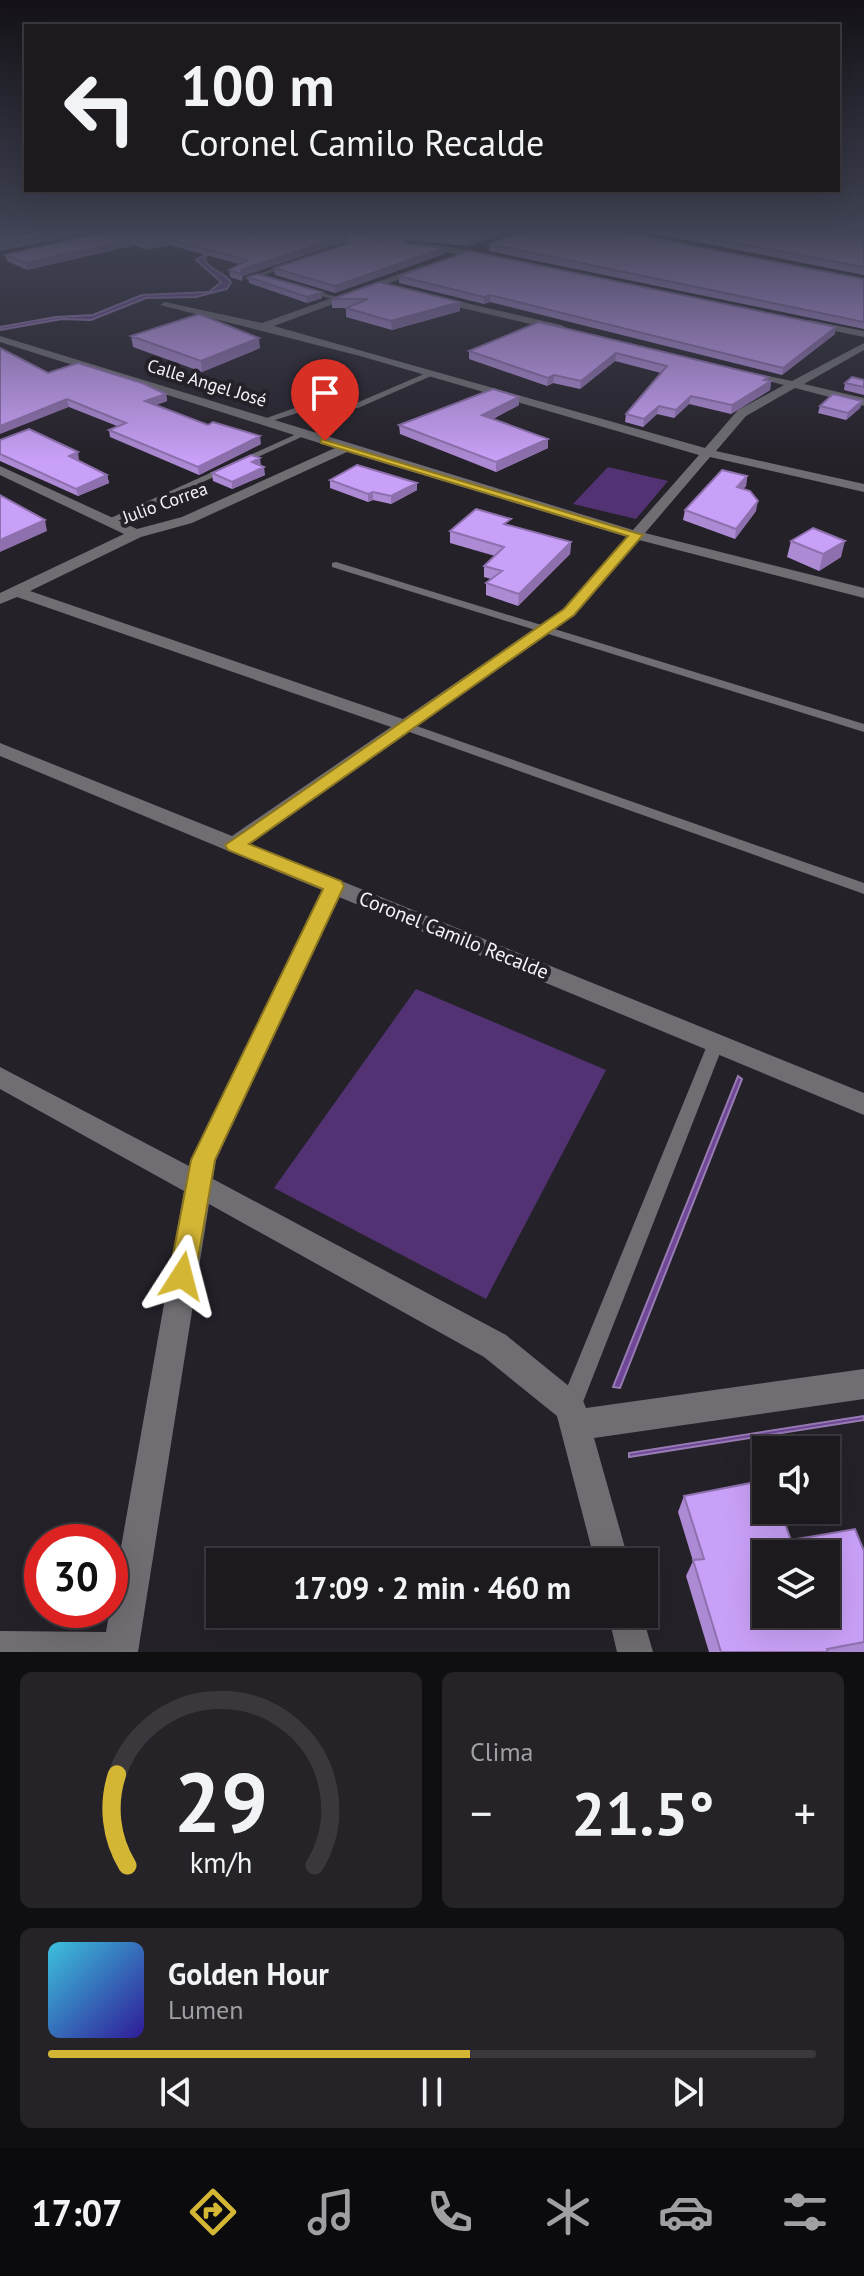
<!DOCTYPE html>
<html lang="es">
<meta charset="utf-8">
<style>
:root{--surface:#1c191f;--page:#252228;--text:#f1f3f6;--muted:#a0a0a4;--line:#3a383d;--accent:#d4b635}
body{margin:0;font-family:"PT Sans",sans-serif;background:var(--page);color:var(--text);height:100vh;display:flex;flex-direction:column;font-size:30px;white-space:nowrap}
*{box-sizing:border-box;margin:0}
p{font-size:26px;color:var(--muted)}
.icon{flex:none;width:44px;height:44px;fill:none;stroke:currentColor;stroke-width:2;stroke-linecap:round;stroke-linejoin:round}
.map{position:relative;height:1652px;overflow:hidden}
.side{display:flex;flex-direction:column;gap:20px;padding:20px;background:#0f0e11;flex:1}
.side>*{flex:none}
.top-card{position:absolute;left:24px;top:24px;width:816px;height:168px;border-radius:0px;box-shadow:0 8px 32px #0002,0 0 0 2px var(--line);background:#1c191f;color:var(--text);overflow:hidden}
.buttons{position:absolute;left:752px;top:1436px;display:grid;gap:16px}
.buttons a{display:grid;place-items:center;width:88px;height:88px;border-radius:0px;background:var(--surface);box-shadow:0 8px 32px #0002,0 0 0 2px var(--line);font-size:40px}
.speed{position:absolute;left:24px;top:1524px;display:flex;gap:16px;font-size:40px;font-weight:700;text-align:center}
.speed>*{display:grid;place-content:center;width:104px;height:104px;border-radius:50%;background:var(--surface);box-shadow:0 8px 32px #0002,0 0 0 2px var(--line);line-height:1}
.speed .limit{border:12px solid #d22;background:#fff;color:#111}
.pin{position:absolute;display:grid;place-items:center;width:68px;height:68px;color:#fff;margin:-82px -34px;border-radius:50% 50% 50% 0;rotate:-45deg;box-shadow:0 0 8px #0007}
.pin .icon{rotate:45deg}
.me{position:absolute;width:88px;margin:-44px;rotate:9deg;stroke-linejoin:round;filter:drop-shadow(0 0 6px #0008)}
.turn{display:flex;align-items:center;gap:28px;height:168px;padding:0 24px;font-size:36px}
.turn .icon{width:104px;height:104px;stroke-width:2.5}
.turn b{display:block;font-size:56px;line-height:68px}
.big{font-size:60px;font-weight:700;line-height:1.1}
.side .card{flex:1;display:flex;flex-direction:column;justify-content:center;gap:12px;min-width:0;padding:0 28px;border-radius:12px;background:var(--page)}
.side .dial{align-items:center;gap:0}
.dial svg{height:208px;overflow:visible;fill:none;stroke:var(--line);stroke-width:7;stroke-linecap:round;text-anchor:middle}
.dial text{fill:var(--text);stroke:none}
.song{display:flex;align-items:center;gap:24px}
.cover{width:96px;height:96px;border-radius:12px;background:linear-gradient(135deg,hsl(190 70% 55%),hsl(250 70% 35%))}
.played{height:8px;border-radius:4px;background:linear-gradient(90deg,var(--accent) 55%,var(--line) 55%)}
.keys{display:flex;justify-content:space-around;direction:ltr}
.heat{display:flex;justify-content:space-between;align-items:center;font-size:44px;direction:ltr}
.side .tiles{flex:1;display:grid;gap:20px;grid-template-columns:1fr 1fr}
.card:last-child{grid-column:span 2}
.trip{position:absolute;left:206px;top:1548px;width:452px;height:80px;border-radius:0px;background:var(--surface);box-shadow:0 8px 32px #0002,0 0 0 2px var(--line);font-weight:700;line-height:80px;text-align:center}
.tab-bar{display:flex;height:128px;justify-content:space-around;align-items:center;background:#0b0a0c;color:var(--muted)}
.tab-bar .icon{width:56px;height:56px}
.tab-bar .active{color:var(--accent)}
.tab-bar b{font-size:36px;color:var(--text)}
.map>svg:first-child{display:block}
.green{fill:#523272}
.water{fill:#6f4796;stroke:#977bb3;stroke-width:2}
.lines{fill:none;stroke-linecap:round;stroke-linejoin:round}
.lane{fill:#706e73;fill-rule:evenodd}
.street{fill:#706e73;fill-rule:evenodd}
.wall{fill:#ad8ad4}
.shaded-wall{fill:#8d70ad}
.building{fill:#c9a0f7;stroke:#8d70ad;stroke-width:2;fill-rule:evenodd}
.route{fill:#d4b635;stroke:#8a7622;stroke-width:2}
.labels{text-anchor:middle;stroke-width:8;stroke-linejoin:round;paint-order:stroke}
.far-street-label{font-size:18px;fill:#f5f3f8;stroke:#252129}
.street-label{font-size:20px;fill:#f5f3f8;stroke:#252129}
</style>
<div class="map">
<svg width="864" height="1652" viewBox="0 0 864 1652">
<rect width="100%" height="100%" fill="#252129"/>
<path class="green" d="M 608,467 L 668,481 L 636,519 L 573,504 Z
M 416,989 L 606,1070 L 486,1299 L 274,1188 Z"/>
<path class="water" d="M 215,249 L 204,258 C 209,271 224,271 231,282 L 227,289 L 196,297 L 146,298 L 91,320 L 62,319 L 0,330 L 0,327 L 56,317 L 93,315 L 142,295 L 209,292 L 221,282 L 196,260 Z
M 738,1076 L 742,1079 L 620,1388 L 613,1387 Z
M 864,1416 L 864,1420 L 629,1457 L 629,1453 Z"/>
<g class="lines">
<path class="lane" d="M 290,263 L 292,266 L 249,280 L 244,279 Z
M 304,287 L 340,298 L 342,299 L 338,301 L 302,290 Z
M 431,371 L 438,373 L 358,408 L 304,411 L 265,423 L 261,420 L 303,405 L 354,404 Z
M 301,432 L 308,434 L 113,523 L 104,521 Z
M 336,562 L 864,724 L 864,732 L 332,567 L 332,563 Z
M 408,723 L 864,883 L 864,894 L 404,730 L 402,727 Z
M 716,1036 L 722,1038 L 724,1043 L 581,1407 L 578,1415 L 570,1418 L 562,1415 L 559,1407 L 708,1043 L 710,1038 Z"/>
<path class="street" d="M 417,242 L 492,254 L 497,257 L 492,260 L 414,247 Z
M 422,266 L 430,268 L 274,326 L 705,448 L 738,410 L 784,385 L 740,374 L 740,370 L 792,381 L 864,343 L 864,350 L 804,384 L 864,398 L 864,406 L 795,388 L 746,416 L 716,451 L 864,484 L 864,492 L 710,457 L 645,533 L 864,588 L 864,598 L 639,540 L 575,615 L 250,844 L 864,1093 L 864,1115 L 339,897 L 216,1160 L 213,1179 L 506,1335 L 581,1396 L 586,1408 L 864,1369 L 864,1399 L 594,1438 L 629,1562 L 595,1562 L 557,1416 L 484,1357 L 209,1204 L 138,1652 L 0,1652 L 0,1631 L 106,1632 L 184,1191 L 0,1089 L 0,1067 L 189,1166 L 322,890 L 0,756 L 0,743 L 232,836 L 391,727 L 17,597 L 0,604 L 0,593 L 124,534 L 0,475 L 0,466 L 137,529 L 182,517 L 335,448 L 0,342 L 0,336 L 633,530 L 699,455 L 360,356 L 160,305 L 165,302 L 262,323 ZM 347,452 L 627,537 L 563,609 L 403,719 L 30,591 L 141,537 L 192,523 Z
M 436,296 L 561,325 L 566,328 L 561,331 L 432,301 Z
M 809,320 L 864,331 L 864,337 L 805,325 L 804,323 Z
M 608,1614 L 642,1614 L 653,1652 L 617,1652 Z"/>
</g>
<path class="wall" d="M 110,230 L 381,240 L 382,239 L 352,230 L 515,230 L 468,246 L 404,240 L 406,243 L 444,254 L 335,293 L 275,275 L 274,268 L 346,245 L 345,242 L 243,276 L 242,281 L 230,277 L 229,270 L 239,264 L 169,245 L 146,250 L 135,245 L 27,270 L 7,261 L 5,255 Z
M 527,230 L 849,230 L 864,233 L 864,275 L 636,230 L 632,234 L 864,279 L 864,329 L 489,251 L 490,244 Z
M 399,276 L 835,334 L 782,375 L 490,302 L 484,304 L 399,283 Z
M 248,277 L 322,298 L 307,303 L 249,283 Z
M 332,299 L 460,302 L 460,311 L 392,330 L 346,317 L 346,308 L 332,308 Z
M 539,322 L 771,381 L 770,390 L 731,414 L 689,404 L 674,418 L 657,414 L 643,427 L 625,422 L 626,414 L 661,373 L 615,361 L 580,389 L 553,383 L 547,386 L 469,359 L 469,351 Z
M 131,336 L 260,348 L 202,372 L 133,347 Z
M 48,373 L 166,394 L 167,401 L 155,405 L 261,444 L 199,475 L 110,437 L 109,430 L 117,426 L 69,407 Z
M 864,380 L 864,395 L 844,390 L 845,383 Z
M 862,401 L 860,408 L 846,420 L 818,413 L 820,406 Z
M 519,405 L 493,419 L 548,448 L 496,472 L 400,434 L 399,425 Z
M 0,440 L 78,452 L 78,461 L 107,475 L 109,483 L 78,496 L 0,461 Z
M 261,466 L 265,475 L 232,489 L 213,481 L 212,473 Z
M 747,476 L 746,486 L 743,489 L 756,511 L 735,539 L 683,520 L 685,510 Z
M 330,480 L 417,490 L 391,504 L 373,500 L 368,502 L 330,488 Z
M 510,525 L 571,542 L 570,554 L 518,606 L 486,595 L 486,583 L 491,579 L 484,577 L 484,566 L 495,556 L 450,543 L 450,531 Z
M 791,541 L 841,557 L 819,571 L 787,557 Z
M 684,1496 L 791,1540 L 864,1551 L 864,1652 L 709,1652 L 686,1576 L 693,1561 L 678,1512 Z"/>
<path class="shaded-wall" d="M 76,230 L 110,230 L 0,251 L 0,244 Z
M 496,230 L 515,230 L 468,246 L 468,239 Z
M 345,236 L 345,242 L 243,276 L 242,281 L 242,269 Z
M 134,239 L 135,245 L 27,270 L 25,263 Z
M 168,239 L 169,245 L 146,250 L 145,244 Z
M 444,248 L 444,254 L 335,293 L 335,286 Z
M 322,292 L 322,298 L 307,303 L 307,297 Z
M 490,295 L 490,302 L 484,304 L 484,297 Z
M 460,302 L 460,311 L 392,330 L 391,321 Z
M 836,327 L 835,334 L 782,375 L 783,368 Z
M 259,338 L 260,348 L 202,372 L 201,361 Z
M 616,353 L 615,361 L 580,389 L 581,381 Z
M 554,375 L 553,383 L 547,386 L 548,378 Z
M 768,377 L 767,384 L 771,381 L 770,390 L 731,414 L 732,405 Z
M 166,394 L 167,401 L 146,409 L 145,401 Z
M 691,396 L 689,404 L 674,418 L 676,410 Z
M 519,397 L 519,405 L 482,424 L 482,415 Z
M 67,399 L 69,407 L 0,434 L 0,426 Z
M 862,401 L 860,408 L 846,420 L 848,413 Z
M 659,406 L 657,414 L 643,427 L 644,419 Z
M 260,436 L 261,444 L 199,475 L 198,467 Z
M 548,439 L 548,448 L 496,472 L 496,462 Z
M 78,452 L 79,460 L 71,464 L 69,456 Z
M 260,458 L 261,466 L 252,462 Z
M 264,467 L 265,475 L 232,489 L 232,482 Z
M 107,475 L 109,483 L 78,496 L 76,489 Z
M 747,476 L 746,486 L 735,497 L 737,487 Z
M 417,483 L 417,490 L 391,504 L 391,496 Z
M 373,492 L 373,500 L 368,502 L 368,494 Z
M 758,501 L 756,511 L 735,539 L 736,529 Z
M 45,520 L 47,531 L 0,552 L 0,540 Z
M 845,541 L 841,557 L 819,571 L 823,554 Z
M 571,542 L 570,554 L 518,606 L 519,594 Z"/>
<path class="building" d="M 0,230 L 76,230 L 0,244 Z
M 110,230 L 342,230 L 381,240 L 389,235 L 372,230 L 496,230 L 468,239 L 401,233 L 406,243 L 444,248 L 335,286 L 274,268 L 347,244 L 345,236 L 242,269 L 241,274 L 229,270 L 247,260 L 168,239 L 145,244 L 134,239 L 25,263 L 5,255 Z
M 527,230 L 630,230 L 632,234 L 864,279 L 864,322 L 490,244 Z
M 667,230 L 849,230 L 864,233 L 864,267 Z
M 469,251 L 836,327 L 783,368 L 490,295 L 484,297 L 399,276 Z
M 258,274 L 322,292 L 307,297 L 248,277 Z
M 379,282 L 460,302 L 391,321 L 346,308 L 368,299 L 332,299 Z
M 199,314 L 259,338 L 201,361 L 131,336 Z
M 539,322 L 768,377 L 764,380 L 771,381 L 732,405 L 691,396 L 676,410 L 659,406 L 644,419 L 626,414 L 667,366 L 616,353 L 581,381 L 554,375 L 548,378 L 469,351 Z
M 0,348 L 48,373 L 78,363 L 142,383 L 166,394 L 145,401 L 208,425 L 213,422 L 260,436 L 198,467 L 109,430 L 126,423 L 67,399 L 0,426 Z
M 852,377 L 864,380 L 864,387 L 845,383 Z
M 493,389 L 519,397 L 482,415 L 548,439 L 496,462 L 399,425 Z
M 833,394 L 862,401 L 848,413 L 820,406 Z
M 29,429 L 78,452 L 69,456 L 107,475 L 76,489 L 0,454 L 0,440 Z
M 251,455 L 260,458 L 252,462 L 264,467 L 232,482 L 212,473 Z
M 357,465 L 417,483 L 391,496 L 373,492 L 368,494 L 330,480 Z
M 722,470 L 747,476 L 737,487 L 750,491 L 758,501 L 736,529 L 685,510 Z
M 0,495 L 45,520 L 0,540 Z
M 476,509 L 511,519 L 504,524 L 571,542 L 519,594 L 486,583 L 502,571 L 484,566 L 504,547 L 450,531 Z
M 813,528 L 845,541 L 823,554 L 791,541 Z
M 766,1480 L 766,1510 L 780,1510 L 791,1540 L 855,1529 L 864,1551 L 864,1642 L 827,1649 L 828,1652 L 721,1652 L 693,1560 L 704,1559 L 684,1496 ZM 766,1554 L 826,1554 L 826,1614 L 766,1614 Z"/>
<linearGradient id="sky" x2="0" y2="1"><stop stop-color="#141217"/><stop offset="0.5" stop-color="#404354"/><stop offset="1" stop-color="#404354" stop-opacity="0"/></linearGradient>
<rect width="864" height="461" fill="url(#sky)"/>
<path class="route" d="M 321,439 L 643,535 L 574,615 L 249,844 L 341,881 L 344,886 L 215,1160 L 195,1276 L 191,1285 L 182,1288 L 173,1285 L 169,1276 L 191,1160 L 323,889 L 228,850 L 225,845 L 564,609 L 628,536 L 321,443 Z"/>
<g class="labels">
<g class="far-street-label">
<text transform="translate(207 383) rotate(17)" y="6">Calle Angel José</text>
<text transform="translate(165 503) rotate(-20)" y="6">Julio Correa</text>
</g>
<g class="street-label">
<text transform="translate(454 935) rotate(22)" y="7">Coronel Camilo Recalde</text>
</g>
</g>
</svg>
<div class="buttons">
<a><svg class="icon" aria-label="sound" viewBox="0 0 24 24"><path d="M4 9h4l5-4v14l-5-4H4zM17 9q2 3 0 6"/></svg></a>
<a><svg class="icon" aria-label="layers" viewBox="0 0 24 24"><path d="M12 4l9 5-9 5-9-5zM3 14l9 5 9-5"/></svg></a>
</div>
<div class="speed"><div class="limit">30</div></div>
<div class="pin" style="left:325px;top:441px;background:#d93025"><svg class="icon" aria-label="arrive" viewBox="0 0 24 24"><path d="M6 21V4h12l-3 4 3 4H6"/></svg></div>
<svg class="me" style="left:182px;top:1276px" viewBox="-20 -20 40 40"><path d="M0-17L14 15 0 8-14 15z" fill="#d4b635" stroke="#fff" stroke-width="4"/></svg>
<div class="trip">17:09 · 2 min · 460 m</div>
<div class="top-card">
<div class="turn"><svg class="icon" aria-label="left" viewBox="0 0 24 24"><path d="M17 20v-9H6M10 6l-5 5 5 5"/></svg><div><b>100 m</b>Coronel Camilo Recalde</div></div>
</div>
</div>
<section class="side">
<div class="tiles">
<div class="card dial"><svg viewBox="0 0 100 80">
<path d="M14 69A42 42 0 1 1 86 69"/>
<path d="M14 69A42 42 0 0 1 10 34" stroke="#d4b635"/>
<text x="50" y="56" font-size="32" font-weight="700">29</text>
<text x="50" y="72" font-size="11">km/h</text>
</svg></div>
<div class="card"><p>Clima</p>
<div class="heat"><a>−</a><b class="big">21.5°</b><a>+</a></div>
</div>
<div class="card">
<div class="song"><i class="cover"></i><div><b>Golden Hour</b><p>Lumen</p></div></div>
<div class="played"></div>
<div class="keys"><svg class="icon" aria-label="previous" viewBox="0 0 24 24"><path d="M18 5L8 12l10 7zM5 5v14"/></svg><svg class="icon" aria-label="pause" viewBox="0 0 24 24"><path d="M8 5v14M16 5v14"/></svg><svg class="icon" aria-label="next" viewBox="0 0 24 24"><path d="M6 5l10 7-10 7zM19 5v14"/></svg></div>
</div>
</div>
</section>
<nav class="tab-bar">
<b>17:07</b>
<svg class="icon active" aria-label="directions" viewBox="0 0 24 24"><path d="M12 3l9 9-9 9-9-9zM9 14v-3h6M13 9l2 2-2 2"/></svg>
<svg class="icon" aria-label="music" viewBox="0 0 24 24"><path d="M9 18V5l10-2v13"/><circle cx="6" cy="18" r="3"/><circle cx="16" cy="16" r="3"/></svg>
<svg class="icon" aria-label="phone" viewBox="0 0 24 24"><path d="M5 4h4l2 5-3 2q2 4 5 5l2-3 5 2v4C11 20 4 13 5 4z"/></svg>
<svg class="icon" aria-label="climate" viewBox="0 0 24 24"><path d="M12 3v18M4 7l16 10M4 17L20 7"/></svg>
<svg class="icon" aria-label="car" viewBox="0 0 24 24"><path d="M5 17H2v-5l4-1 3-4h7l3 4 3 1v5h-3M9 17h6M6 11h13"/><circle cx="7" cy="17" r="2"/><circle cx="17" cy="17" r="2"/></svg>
<svg class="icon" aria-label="filters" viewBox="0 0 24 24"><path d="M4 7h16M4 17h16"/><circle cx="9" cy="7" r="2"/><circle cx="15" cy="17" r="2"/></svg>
</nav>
